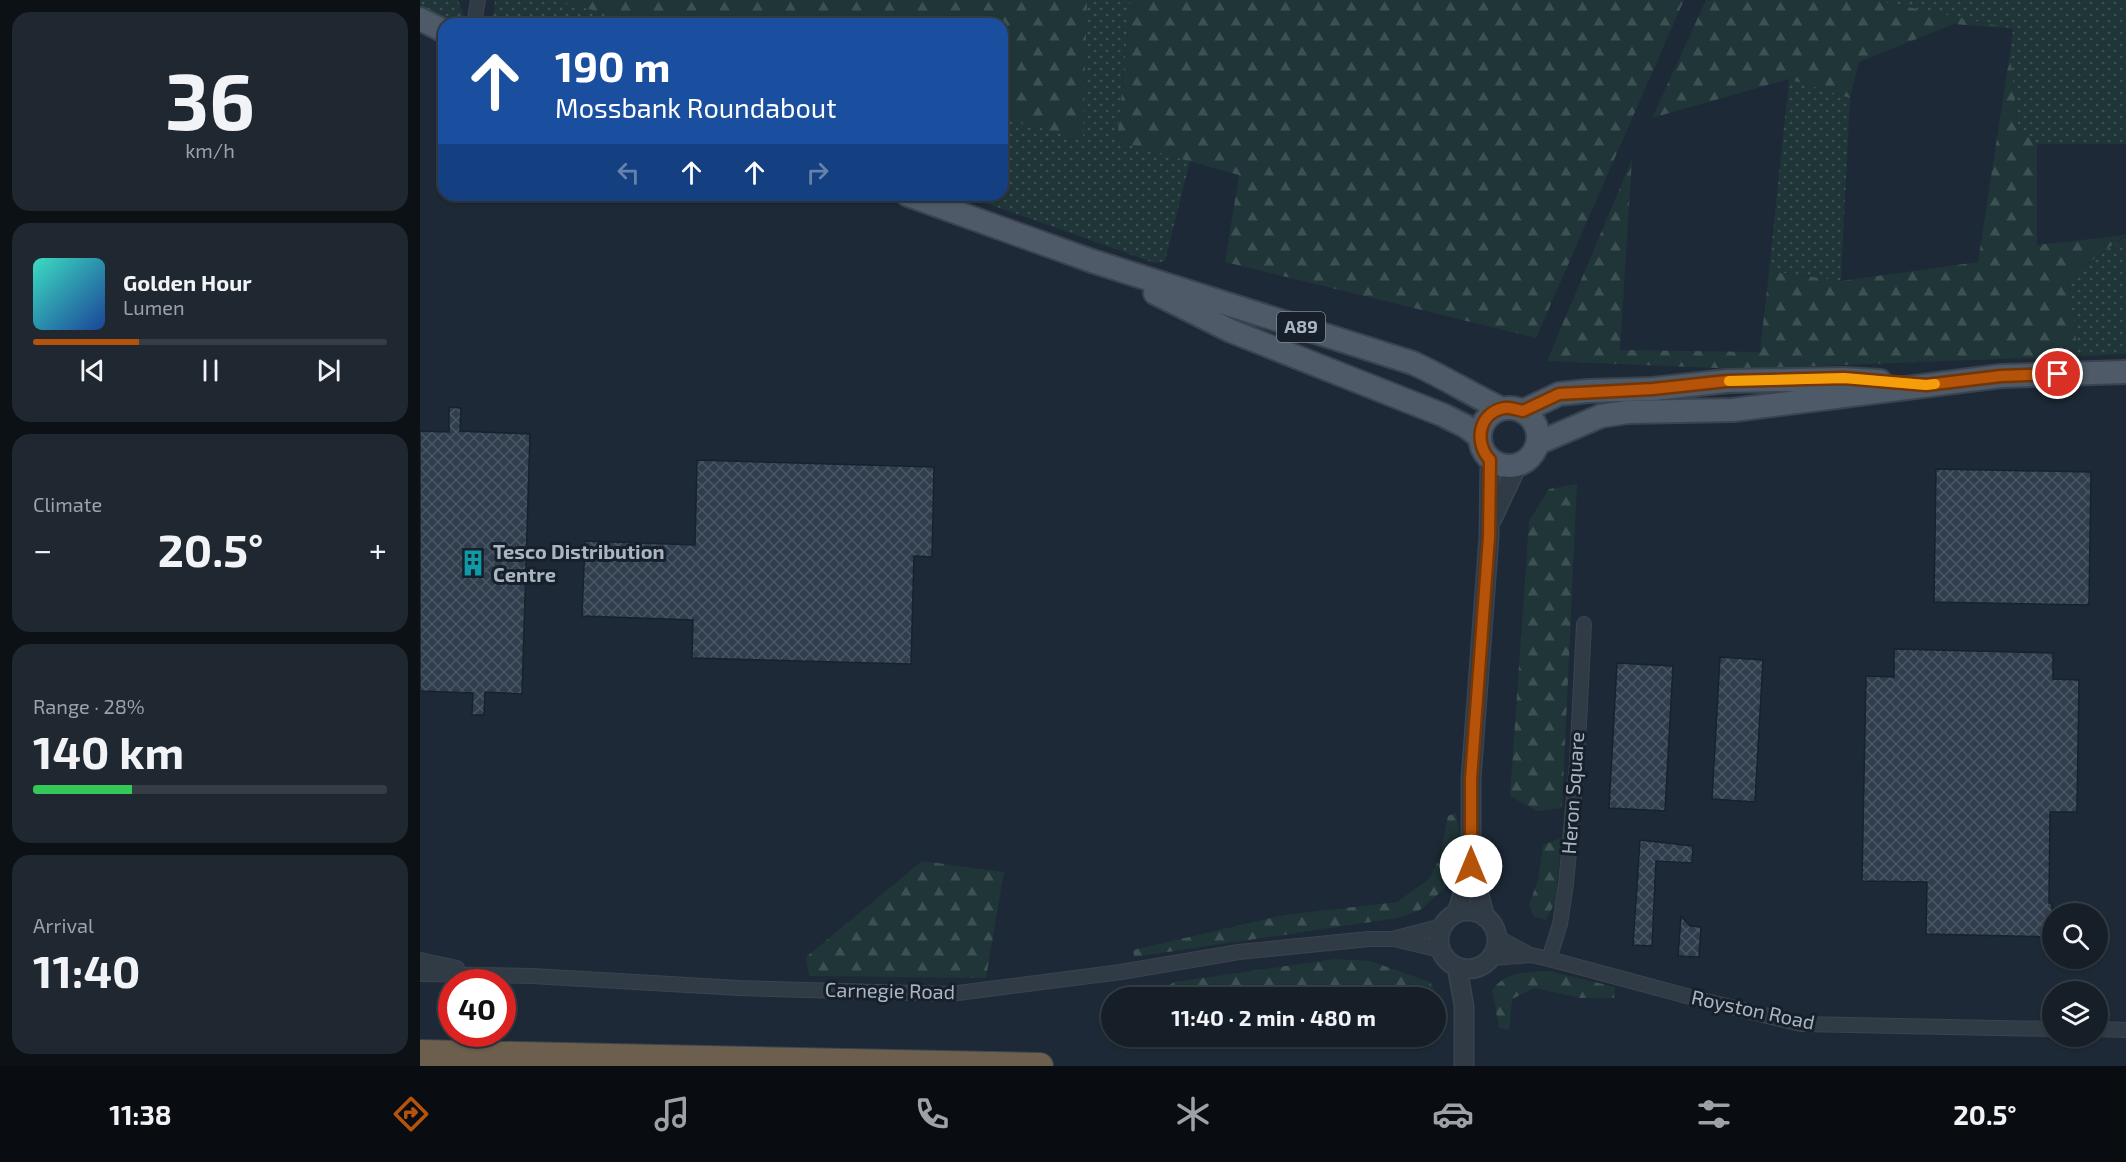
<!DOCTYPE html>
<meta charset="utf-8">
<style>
:root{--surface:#161f28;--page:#1f2730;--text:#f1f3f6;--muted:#9ea2a8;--line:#353d45;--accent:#b45309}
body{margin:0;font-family:"Exo 2",sans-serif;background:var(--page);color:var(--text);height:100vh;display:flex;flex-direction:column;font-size:22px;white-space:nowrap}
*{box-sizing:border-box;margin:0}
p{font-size:20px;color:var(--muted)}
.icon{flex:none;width:33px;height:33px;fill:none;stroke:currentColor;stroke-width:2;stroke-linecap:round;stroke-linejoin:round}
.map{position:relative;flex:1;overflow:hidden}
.sheet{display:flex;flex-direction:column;gap:12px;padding:12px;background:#0c1116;width:420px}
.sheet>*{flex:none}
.guide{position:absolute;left:18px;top:18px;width:570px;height:183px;border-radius:18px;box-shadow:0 2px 4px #0004,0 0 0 2px var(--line);background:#1a4fa0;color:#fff;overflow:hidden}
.buttons{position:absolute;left:1622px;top:903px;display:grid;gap:12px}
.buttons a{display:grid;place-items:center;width:66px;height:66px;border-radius:50%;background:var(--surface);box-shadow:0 2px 4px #0004,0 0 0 2px var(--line);font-size:30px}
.speed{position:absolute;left:18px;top:969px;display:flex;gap:12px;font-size:30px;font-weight:700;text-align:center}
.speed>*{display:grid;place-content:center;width:78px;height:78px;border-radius:50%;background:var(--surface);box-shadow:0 2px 4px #0004,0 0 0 2px var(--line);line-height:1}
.speed .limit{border:9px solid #d22;background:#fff;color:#111}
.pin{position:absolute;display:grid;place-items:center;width:51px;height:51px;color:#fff;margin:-26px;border:3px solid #fff;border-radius:50%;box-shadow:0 2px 6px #0007}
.me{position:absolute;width:66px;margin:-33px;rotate:0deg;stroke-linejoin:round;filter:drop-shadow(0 0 4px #0008)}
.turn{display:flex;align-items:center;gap:21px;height:126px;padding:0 18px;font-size:27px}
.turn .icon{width:78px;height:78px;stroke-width:2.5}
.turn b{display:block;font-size:42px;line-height:51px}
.lanes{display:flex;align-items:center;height:57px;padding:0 18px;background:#0003;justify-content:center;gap:30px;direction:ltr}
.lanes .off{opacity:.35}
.big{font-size:45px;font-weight:700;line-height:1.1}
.sheet .widget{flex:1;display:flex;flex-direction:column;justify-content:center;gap:9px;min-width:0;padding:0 21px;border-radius:18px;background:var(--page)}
.sheet .dial{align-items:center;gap:0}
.dial b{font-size:78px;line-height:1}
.song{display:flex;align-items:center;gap:18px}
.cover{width:72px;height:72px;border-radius:9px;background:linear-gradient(135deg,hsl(170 70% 55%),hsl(220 70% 35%))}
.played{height:6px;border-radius:3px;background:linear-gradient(90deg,var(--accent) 30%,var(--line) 30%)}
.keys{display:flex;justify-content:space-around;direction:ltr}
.heat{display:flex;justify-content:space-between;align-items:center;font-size:33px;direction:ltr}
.charge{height:9px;border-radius:4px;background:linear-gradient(90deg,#34c759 28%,var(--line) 0)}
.trip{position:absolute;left:681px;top:987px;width:345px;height:60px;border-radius:30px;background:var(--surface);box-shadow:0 2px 4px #0004,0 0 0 2px var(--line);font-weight:700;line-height:60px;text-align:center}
.tab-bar{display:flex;height:96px;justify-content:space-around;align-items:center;background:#090c10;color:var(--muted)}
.tab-bar .icon{width:42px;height:42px}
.tab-bar .selected{color:var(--accent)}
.tab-bar b{font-size:27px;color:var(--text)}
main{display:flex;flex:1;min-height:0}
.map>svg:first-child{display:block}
.green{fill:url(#green-dots)}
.forest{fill:url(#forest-firs)}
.building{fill:url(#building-cross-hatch);stroke:#18222c;stroke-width:1.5}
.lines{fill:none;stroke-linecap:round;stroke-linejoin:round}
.minor-casing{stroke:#3a4450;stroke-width:16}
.tertiary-casing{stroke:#3a4450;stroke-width:21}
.primary-casing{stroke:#3a4450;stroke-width:26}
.motorway-casing{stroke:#3b4550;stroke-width:28}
.minor{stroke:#313b46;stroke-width:14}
.tertiary{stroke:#313b46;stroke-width:18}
.primary{stroke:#4e5a67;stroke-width:22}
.motorway{stroke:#6d5f4d;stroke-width:26}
.route-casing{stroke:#753606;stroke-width:15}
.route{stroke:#b45309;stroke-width:10}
.slow{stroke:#f59e0b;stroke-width:10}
.labels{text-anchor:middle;stroke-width:6;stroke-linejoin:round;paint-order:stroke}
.shield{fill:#17202a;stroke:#7e8896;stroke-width:1.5}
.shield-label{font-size:18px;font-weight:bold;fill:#aab5c4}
.poi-label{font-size:20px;font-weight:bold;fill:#aab5c4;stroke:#17202a;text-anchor:start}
.street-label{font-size:20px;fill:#aab5c4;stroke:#17202a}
</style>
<main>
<section class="sheet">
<div class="widget dial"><b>36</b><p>km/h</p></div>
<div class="widget">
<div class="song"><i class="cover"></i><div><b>Golden Hour</b><p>Lumen</p></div></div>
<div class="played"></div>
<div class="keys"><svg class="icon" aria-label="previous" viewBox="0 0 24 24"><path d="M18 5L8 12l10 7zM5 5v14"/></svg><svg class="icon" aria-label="pause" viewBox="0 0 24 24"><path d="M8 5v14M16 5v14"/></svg><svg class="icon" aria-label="next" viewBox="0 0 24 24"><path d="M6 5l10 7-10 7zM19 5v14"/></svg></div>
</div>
<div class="widget"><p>Climate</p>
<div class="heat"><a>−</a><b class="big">20.5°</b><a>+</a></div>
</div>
<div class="widget"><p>Range · 28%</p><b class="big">140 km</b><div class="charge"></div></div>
<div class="widget"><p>Arrival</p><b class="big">11:40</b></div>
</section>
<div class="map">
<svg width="1706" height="1066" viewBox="0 0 1706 1066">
<defs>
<pattern id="green-dots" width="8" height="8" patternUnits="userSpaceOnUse" patternTransform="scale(1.5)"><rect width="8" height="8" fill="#1f3537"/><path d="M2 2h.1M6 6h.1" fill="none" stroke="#3d5052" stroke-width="1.8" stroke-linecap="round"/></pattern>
<pattern id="forest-firs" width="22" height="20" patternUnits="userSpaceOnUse" patternTransform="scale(1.5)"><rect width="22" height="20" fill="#1f3537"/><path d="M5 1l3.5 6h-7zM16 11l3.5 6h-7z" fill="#3d5052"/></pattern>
<pattern id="building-cross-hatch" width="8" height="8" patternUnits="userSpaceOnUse" patternTransform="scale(1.5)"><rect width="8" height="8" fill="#2f3d4d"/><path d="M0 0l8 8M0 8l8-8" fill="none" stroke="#4a5765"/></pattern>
</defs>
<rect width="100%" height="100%" fill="#1d2936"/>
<path class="green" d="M 0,0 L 38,0 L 47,24 L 0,11 Z
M 75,0 L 711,0 L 697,141 L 770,161 L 745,261 L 735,263 L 543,195 L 582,195 L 582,24 L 72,24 Z
M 1454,0 L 1706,0 L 1706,144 L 1617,144 L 1598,129 L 1590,53 L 1593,29 Z
M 1369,79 L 1430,98 L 1421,281 L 1349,271 Z
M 1706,236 L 1706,354 L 1658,356 L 1648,278 Z"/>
<path class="forest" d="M 134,0 L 667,0 L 663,139 L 582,118 L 582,24 L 225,24 Z
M 711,0 L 1264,0 L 1116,338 L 805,262 L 819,175 L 697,141 Z
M 1286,0 L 1454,0 L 1594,29 L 1534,24 L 1439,62 L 1430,98 L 1369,79 L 1232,118 Z
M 1590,53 L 1598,129 L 1617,144 L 1617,245 L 1706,235 L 1648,278 L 1658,356 L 1320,369 L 1127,361 L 1212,159 L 1200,350 L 1340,352 L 1349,271 L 1421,281 L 1558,262 Z
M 1157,484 L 1142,808 L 1117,811 L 1090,796 L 1109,521 L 1129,489 Z
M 1036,813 L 1041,841 L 1037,869 L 1024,889 L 1000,910 L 978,918 L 714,957 L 713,950 L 864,915 L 977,902 L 1009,879 L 1020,857 L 1028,816 Z
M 1141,838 L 1136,901 L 1126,920 L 1114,917 L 1109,905 L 1118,880 L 1123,845 Z
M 502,861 L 584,872 L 566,978 L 389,976 L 386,957 Z
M 915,959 L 950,961 L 1010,982 L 1020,1003 L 1016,1027 L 1016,998 L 732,997 L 754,982 Z
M 1129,971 L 1195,987 L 1194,998 L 1160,998 L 1114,988 L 1092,999 L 1089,1030 L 1079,1028 L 1072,990 C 1086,971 1106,972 1129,971 Z"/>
<path class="building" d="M 29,407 L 41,408 L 40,431 L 110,434 L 102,694 L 65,692 L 64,715 L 52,715 L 53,693 L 0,691 L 0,431 L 29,432 Z
M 277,460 L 514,467 L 512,557 L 494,556 L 491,664 L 272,658 L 273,620 L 162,616 L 165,541 L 275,545 Z
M 1516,469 L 1671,472 L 1669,605 L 1514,602 Z
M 1474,649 L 1633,653 L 1633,679 L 1659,680 L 1657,812 L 1630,812 L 1629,903 L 1632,903 L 1632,937 L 1506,934 L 1507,882 L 1442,881 L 1446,676 L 1474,677 Z
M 1300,657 L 1343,660 L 1335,802 L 1292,799 Z
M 1197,663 L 1253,666 L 1245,811 L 1189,808 Z
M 1220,840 L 1273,846 L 1272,863 L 1236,861 L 1232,946 L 1213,945 Z
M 1261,916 L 1270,926 L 1281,927 L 1279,957 L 1258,956 Z"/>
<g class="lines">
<g class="minor-casing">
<path id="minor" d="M 54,24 L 58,0
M 1077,937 L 1110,955
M 976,938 L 1022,926
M 1071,958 L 1111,955 L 1129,959 L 1278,999 L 1381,1024 L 1632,1029
M 1129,959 L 1140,924 L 1146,884 L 1157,764 L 1164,624
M 0,960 L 37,968
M 0,974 L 112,976 L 319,988 L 530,994 L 701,972 L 819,952 L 949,939 L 974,939 L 1020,950
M 1677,1029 L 1706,1030"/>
</g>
<g class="tertiary-casing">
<path id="tertiary" d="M 1072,519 L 1097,466
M1019 940a29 29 0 1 1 58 0a29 29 0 1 1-58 0Z
M 1037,913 L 1051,866
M 1065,917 L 1051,866 L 1051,779 L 1069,537 L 1070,460
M 1037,967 L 1044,1006 L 1044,1066"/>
</g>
<g class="primary-casing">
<path id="primary" d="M 0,19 L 24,31
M 488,195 L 672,261 L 993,363 C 1024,377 1052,395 1082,409
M 735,293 L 811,331 L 1023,415 L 1045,426 L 1060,437
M1060 437a29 29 0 1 1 58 0a29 29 0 1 1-58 0Z
M 1103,411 L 1139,394 L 1168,391 L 1233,389 L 1307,381 L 1424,379 L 1460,381
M 1118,443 L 1181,416 L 1208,412 L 1313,410 L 1581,376 L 1706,372"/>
</g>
<g class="motorway-casing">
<path id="motorway" d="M 0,1053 L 620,1066"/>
</g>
<use href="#minor" class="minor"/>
<use href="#tertiary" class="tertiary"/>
<use href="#primary" class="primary"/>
<use href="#motorway" class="motorway"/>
</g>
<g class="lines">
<g class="route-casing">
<path id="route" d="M 1051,866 L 1051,779 L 1069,537 L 1070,460 C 1054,443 1058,413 1084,408 C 1091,407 1097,410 1103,411 L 1139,394 L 1233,389 L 1307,381 L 1424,378 L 1506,385 L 1581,376 L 1638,374"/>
</g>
<use href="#route" class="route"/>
<path class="slow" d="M 1309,381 L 1424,378 L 1506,385 L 1515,384"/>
</g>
<defs>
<g id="building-bare" transform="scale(2.07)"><path d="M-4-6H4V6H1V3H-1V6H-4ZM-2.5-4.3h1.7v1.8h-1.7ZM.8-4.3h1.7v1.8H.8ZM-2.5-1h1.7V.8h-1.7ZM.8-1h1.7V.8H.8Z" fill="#0f9aa8" stroke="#17202a" stroke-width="2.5" paint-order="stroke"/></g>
</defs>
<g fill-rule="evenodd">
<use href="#building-bare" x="53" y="563"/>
</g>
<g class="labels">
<rect class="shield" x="857" y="312" width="48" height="30" rx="4.5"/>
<g class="shield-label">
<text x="881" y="333">A89</text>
</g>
<g class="poi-label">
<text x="73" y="559">Tesco Distribution<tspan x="73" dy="23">Centre</tspan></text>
</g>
<g class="street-label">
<text transform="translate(1153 793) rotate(-86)" y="7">Heron Square</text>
<text transform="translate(470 991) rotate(1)" y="7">Carnegie Road</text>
<text transform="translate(1333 1010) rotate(12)" y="7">Royston Road</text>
</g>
</g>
</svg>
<div class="buttons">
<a><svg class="icon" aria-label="search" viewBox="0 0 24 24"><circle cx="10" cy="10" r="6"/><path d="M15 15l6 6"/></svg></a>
<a><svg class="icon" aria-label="layers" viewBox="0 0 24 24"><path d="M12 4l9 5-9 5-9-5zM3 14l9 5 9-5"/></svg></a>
</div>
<div class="speed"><div class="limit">40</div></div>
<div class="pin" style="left:1638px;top:374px;background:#d93025"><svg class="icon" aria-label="arrive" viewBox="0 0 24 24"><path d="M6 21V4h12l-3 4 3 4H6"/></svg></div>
<svg class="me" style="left:1051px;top:866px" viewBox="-20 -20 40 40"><circle r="19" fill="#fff"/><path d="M0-13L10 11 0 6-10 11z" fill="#b45309"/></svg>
<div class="trip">11:40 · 2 min · 480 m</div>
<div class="guide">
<div class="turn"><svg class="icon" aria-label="ahead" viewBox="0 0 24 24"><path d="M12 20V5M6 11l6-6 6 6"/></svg><div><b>190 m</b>Mossbank Roundabout</div></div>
<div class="lanes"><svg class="icon off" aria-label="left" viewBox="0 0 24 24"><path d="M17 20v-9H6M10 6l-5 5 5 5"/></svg><svg class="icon" aria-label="ahead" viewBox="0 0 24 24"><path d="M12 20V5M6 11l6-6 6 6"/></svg><svg class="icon" aria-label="ahead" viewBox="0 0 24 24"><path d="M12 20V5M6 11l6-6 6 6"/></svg><svg class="icon off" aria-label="right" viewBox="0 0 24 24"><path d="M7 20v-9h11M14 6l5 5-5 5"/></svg></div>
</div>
</div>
</main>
<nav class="tab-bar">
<b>11:38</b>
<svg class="icon selected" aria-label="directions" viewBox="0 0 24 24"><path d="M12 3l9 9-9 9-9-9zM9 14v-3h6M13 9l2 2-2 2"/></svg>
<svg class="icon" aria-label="music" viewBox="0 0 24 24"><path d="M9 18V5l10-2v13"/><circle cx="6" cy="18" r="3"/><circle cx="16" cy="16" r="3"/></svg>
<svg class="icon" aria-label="phone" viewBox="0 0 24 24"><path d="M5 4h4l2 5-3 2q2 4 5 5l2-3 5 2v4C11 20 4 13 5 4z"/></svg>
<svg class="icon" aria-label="climate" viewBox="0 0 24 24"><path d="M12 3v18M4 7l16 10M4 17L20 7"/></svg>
<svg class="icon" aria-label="car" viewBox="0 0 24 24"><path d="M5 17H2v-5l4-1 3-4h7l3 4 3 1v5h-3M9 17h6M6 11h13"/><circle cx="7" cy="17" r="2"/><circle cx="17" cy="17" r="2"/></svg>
<svg class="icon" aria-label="filters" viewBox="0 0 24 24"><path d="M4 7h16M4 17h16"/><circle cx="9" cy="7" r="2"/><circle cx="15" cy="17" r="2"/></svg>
<b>20.5°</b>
</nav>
